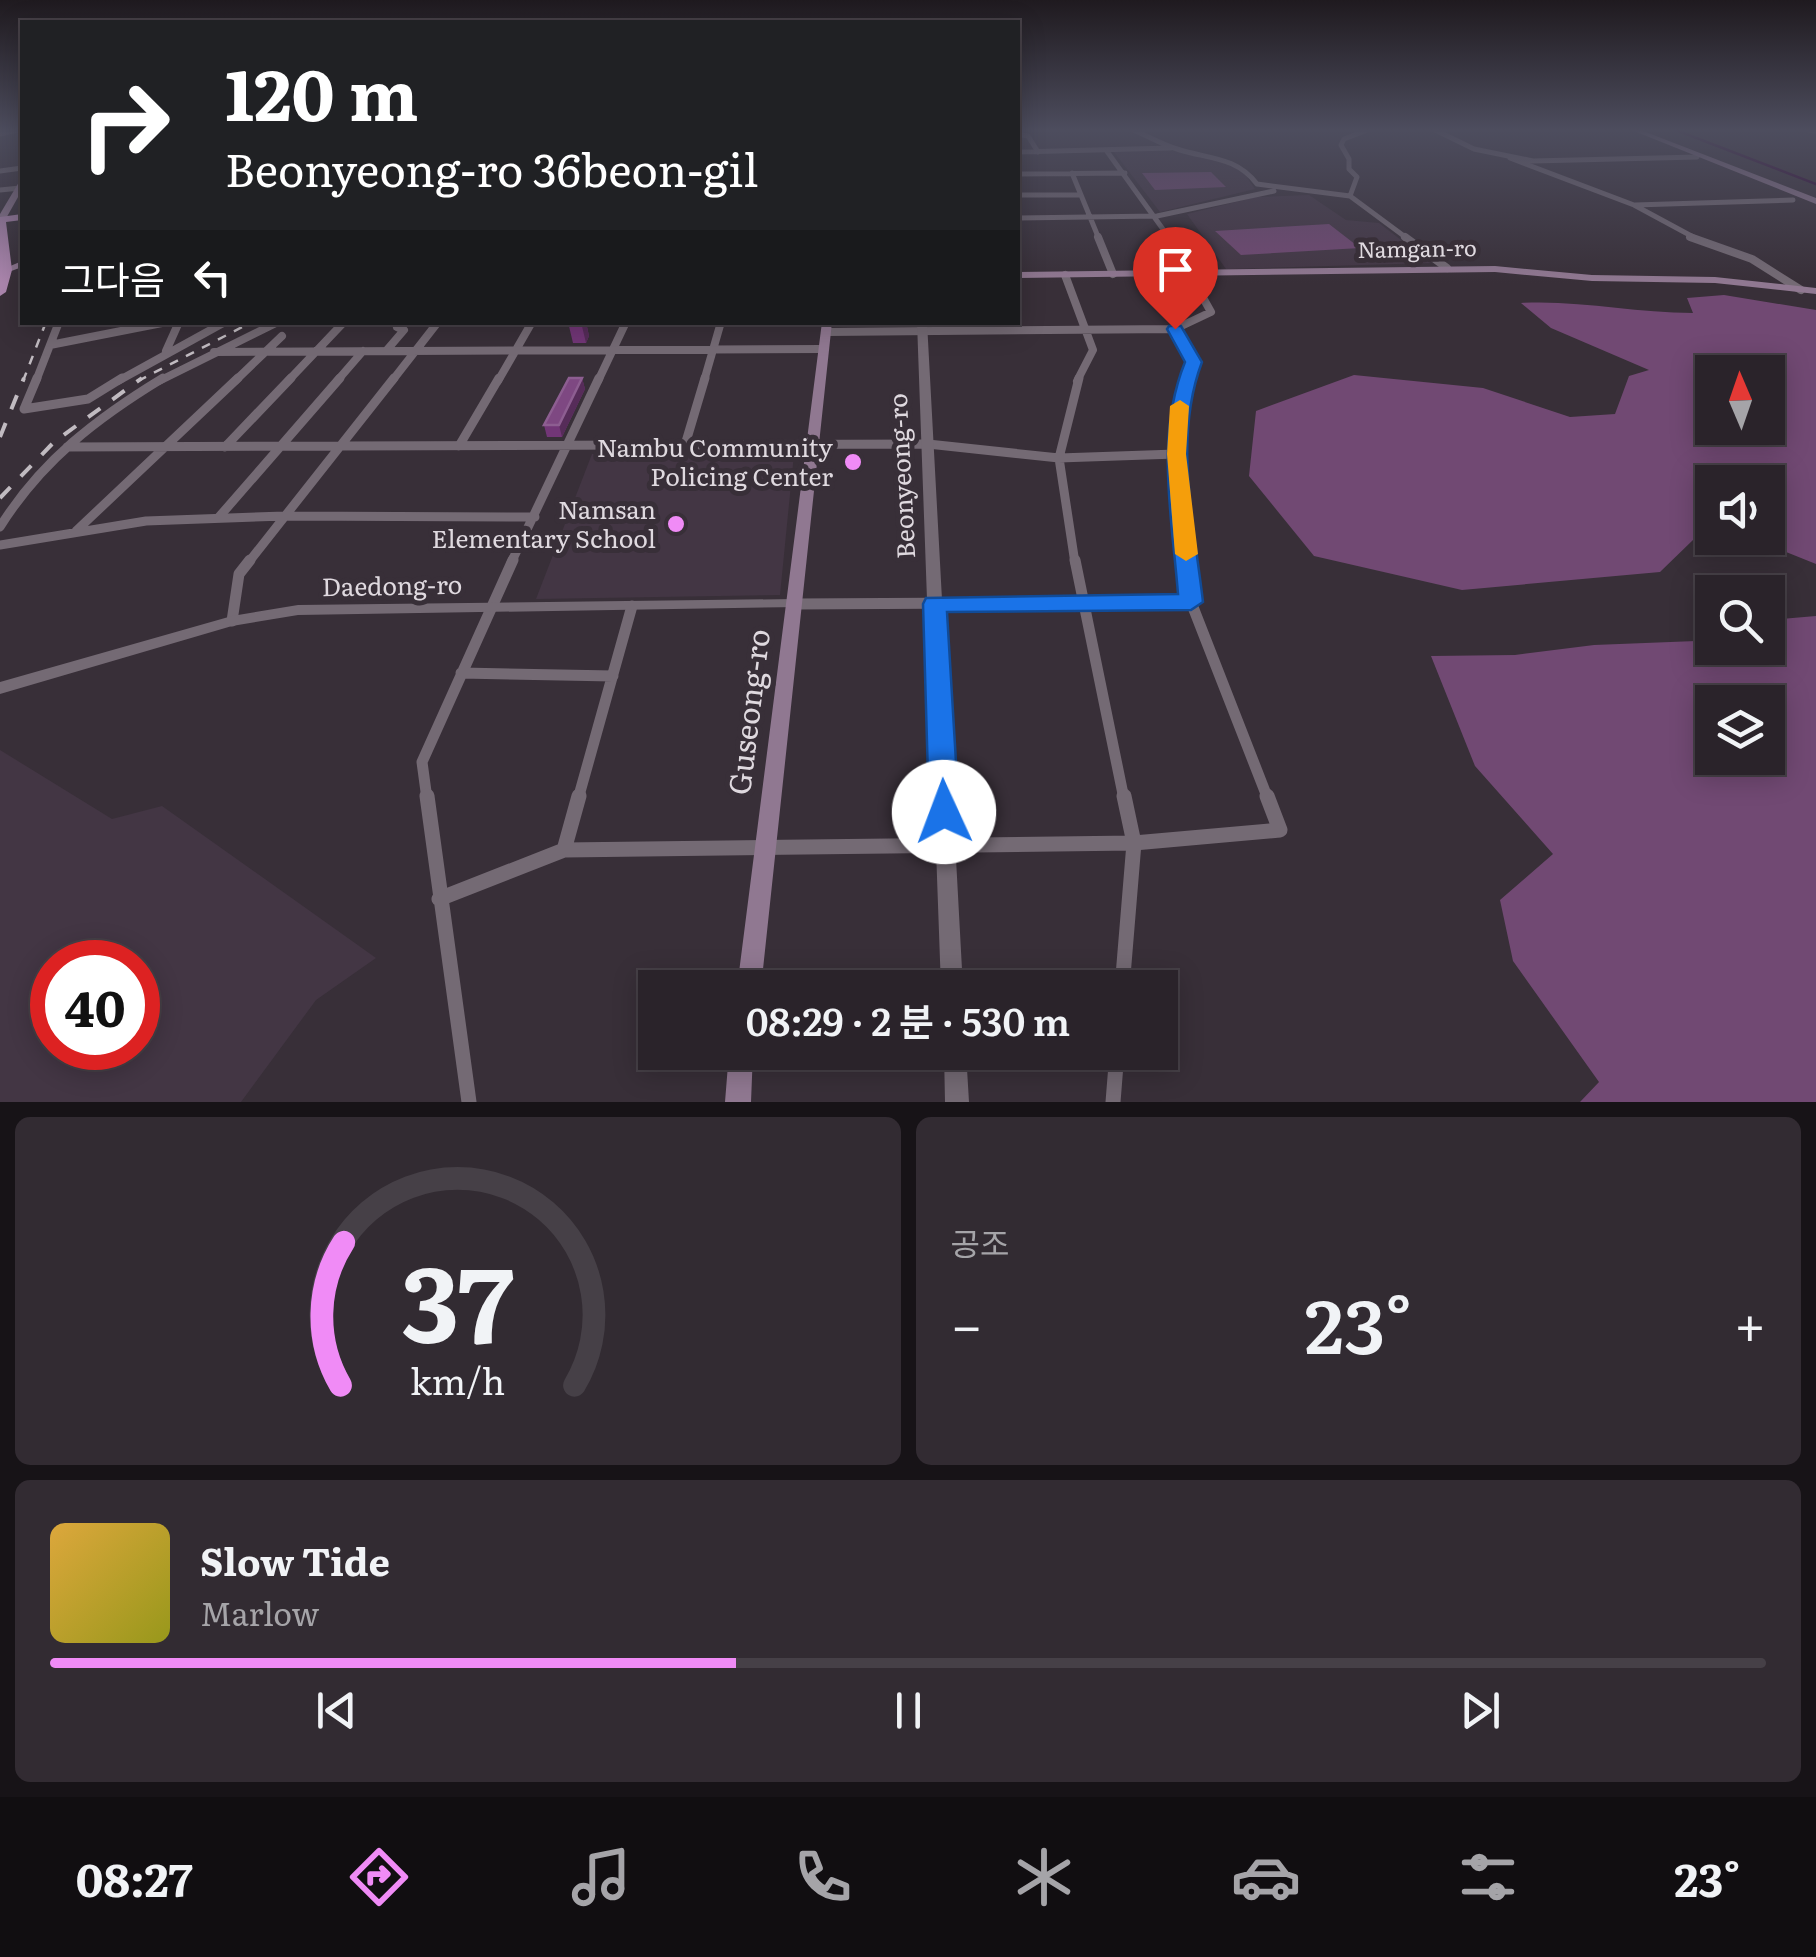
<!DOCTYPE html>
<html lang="ko">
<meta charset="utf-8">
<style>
:root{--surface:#2a232a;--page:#322b32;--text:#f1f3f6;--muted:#a5a4a8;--line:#464047;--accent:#f08bf6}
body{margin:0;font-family:Literata,"Noto Sans KR",serif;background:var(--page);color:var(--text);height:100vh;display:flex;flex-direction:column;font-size:38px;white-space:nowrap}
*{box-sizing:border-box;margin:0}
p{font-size:32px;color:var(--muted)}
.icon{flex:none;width:55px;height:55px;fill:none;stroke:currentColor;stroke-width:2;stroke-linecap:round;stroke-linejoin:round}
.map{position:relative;height:1102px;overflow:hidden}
.panel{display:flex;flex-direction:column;gap:15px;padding:15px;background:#171317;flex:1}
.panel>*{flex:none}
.banner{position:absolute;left:20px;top:20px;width:1000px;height:305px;border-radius:0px;box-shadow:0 5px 25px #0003,0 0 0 2px var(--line);background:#202124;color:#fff;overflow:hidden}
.needle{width:65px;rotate:358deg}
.tools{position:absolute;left:1695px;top:355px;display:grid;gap:20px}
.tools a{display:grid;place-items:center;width:90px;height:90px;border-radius:0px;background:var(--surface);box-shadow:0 5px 25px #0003,0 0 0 2px var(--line);font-size:50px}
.speed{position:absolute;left:30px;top:940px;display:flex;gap:20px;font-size:50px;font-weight:700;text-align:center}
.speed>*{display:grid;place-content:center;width:130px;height:130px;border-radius:50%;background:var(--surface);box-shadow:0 5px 25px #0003,0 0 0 2px var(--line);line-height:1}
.speed .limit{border:15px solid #d22;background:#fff;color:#111}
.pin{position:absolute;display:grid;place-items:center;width:85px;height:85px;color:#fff;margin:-102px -42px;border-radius:50% 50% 50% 0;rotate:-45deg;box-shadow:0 0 10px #0007}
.pin .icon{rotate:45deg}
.me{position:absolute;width:110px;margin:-55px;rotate:358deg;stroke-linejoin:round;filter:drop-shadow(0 0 8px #0008)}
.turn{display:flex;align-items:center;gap:35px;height:210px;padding:0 40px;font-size:45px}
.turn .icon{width:130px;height:130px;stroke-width:2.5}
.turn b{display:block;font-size:70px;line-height:85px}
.then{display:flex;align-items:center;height:95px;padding:0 40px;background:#0003;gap:20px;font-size:38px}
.big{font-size:75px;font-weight:600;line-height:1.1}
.panel .tile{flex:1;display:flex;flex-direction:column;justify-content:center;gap:15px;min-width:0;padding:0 35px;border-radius:15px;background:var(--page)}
.panel .dial{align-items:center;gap:0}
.dial svg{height:260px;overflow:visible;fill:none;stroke:var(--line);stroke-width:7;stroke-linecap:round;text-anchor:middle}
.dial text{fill:var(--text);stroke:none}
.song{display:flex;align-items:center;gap:30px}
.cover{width:120px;height:120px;border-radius:15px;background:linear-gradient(135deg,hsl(40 70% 55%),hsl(60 70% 35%))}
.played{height:10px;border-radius:5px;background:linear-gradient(90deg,var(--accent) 40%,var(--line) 40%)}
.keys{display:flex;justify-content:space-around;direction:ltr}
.heat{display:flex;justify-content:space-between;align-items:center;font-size:55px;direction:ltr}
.panel .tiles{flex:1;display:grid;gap:15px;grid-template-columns:1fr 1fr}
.tile:last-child{grid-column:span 2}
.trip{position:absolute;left:638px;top:970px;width:540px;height:100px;border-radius:0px;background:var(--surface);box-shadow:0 5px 25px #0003,0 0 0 2px var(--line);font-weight:600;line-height:100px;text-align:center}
.menu{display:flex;height:160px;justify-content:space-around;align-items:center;background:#110e11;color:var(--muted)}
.menu .icon{width:70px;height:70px}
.menu .on{color:var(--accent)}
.menu b{font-size:45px;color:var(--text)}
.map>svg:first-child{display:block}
.built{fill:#433644;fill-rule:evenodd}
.green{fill:#714973;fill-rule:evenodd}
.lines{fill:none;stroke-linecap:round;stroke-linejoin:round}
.stream{stroke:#2f0033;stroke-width:2.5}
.minor-far4{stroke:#746a74;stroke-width:5}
.minor-far3{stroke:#746a74;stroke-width:8}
.minor-far2{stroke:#746a74;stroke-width:9}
.minor-far1{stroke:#746a74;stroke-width:11}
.minor{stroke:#746a74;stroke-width:15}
.tertiary{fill:#746a74;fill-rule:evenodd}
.secondary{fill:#907891;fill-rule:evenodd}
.primary{fill:#ac86ae;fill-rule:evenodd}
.rail-far1{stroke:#c1bbc1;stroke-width:2.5;stroke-dasharray:9 9;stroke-linecap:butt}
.rail{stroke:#c1bbc1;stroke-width:4;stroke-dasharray:15 15;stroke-linecap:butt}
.wall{fill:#723677}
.shaded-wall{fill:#562c59}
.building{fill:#7e4882;stroke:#8d5e91;stroke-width:2.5}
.route{fill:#1a73e8;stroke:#114b97;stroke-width:2.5}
.slow{fill:#f59e0b}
.poi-dot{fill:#f08bf6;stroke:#382f38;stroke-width:4}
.labels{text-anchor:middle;stroke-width:10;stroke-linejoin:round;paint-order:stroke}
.far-street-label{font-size:22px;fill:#dfd9df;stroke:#382f38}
.poi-label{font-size:25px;fill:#dfd9df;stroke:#382f38;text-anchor:end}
.street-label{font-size:25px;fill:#dfd9df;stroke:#382f38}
.near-street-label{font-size:30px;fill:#dfd9df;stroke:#382f38}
</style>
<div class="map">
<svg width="1816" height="1102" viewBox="0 0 1816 1102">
<rect width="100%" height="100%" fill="#382f38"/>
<path class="built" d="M 1168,150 L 1201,154 L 1242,170 L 1255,189 L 1160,212 L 1114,152 Z
M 1309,195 L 1346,220 L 1379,223 L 1431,263 L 1226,269 L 1187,214 L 1256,197 Z
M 592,454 L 794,454 L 780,595 L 536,599 Z
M 0,750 L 112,819 L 162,806 L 376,958 L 316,1000 L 241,1102 L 0,1102 ZM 138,962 L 138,1048 L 52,1048 L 52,962 Z"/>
<path class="green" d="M 1211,172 L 1226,187 L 1155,190 L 1142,173 Z
M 1329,224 L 1360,248 L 1241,255 L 1215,231 Z
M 1724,295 L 1816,310 L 1816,564 L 1751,538 L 1768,538 L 1768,482 L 1712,482 L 1712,536 L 1694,539 L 1660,572 L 1462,590 L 1314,556 L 1249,476 L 1256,411 L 1354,375 L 1483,388 L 1570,417 L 1615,414 L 1629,376 L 1649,370 L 1551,328 L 1521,303 C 1580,300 1634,313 1693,313 L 1687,298 ZM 1712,372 L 1768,372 L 1768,428 L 1712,428 Z
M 1816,616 L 1816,1102 L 1580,1102 L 1599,1082 L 1513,961 L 1500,900 L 1553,854 L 1475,766 L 1431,656 L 1515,655 L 1594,645 L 1696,641 L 1712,636 L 1712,648 L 1768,648 L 1768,620 ZM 1712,702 L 1768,702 L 1768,758 L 1712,758 Z"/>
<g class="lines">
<path class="stream" d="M 1673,129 L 1816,184"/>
<path class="minor-far4" d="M 1131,129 C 1146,135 1161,144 1177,149 C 1207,159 1236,156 1257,184 L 1350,196 L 1408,239
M 1433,129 L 1474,149 L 1533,161 L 1697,157
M 0,134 L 22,129
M 1018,134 L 1028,136 L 1038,152
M 1106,150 L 1170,239
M 1018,152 L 1171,148
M 1510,158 L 1634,205 L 1697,239
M 0,171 L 22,168
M 1072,173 L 1099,239
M 1018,174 L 1125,173
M 0,190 L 20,188
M 1018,195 L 1080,195
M 1350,196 L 1357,177 L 1349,169 L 1349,159 L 1341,145 L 1344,139 L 1370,129
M 1635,205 L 1793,200
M 1018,218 L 1157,216 L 1274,191"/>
<path class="minor-far3" d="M 1098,237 L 1113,274
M 1169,237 L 1211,312 L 1175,329 L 1193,363 L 1186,381
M 1405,237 L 1447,268
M 1690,237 L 1752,259 L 1801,290
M 1065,275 L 1093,350 L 1077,381
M 826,332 L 1175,329
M 50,345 L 59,322
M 166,351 L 179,322
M 386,351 L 404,330 L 397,327 L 401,322
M 214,352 L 823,349
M 36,381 L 50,345 L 167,322
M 118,381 L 225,322
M 159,381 L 278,322
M 235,381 L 282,336
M 288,381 L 344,322
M 337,381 L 363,351
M 392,381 L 438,322
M 498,381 L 532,322
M 598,381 L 626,322
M 704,381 L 721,322"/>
<path class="minor-far2" d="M 37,378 L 24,409 L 88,399 L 122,378
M 685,445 L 705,378
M 459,446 L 499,378
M 67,447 L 928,444 L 1059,458 L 1176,454
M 225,447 L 291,378
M 219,517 L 340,378
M 0,527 C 41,461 97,418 163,378
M 76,531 L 238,378
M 0,545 L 146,521 L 285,516 L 535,517
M 248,563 L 394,378
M 511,563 L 599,378
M 1075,563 L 1059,458 L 1079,378
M 1187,563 C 1181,504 1165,435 1187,378"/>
<path class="minor-far1" d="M 1075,560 L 1124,799
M 1187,560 L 1191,602 L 1268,799
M 795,604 L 1191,602
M 232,621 L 239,574 L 250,560
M 461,673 L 613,676
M 427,799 L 422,762 L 513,560
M 578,799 L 632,606"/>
<path class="minor" d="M 427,796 L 469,1102
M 564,850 L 579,796
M 439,899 L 564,850 L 1134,843 L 1280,830 L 1267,796
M 1122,988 L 1134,843 L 1124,796
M 1113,1102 L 1117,1052"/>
<path class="tertiary" d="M 1794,129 L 1816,130 L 1816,134 Z
M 917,322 L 927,322 L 963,988 L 941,988 Z
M 795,599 L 800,601 L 802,604 L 800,607 L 298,615 L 232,626 L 0,694 L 0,682 L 232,616 L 298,605 Z
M 944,1052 L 966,1052 L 969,1102 L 945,1102 Z"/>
<path class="secondary" d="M 1629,129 L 1638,129 L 1816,198 L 1816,204 Z
M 19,182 L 22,182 L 22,190 L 4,222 L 0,222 L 0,214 Z
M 22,261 L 22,267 L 6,273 L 1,270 Z
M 1495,266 L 1592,275 L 1715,277 L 1816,288 L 1816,294 L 1715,283 L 1592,281 L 1495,272 L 1018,278 L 1018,272 Z
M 822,322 L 832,322 L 761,988 L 737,988 Z
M 729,1052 L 753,1052 L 751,1102 L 725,1102 Z"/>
<path class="primary" d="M 22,214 L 22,220 L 6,222 L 12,270 L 6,292 L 0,296 L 0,217 Z"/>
<path class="rail-far1" d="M 23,381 L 46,322
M 138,381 L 252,322"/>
<path class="rail" d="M 0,437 L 24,378
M 0,498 L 54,442 L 142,378"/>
</g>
<path class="wall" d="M 568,322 L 586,322 L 589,336 L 586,343 L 573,343 Z
M 582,378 L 585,389 L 562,437 L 547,437 L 544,425 Z"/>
<path class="shaded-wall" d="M 581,322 L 586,322 L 589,336 L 586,343 Z
M 582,378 L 585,389 L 562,437 L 559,425 Z"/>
<path class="building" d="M 569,378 L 582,378 L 559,425 L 544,425 Z"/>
<linearGradient id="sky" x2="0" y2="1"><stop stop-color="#1f1a1f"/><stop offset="0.46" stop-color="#4d4d5e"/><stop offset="1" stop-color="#4d4d5e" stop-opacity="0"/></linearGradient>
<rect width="1816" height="283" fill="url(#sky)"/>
<path class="route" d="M 1169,326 L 1181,326 L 1202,362 C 1173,439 1194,523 1203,602 L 1191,610 L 947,612 L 959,812 L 955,821 L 944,824 L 933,821 L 929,812 L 923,604 L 926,598 L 1178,594 C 1172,517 1155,436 1185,362 L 1167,329 Z"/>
<path class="slow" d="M 1180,400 L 1189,406 L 1186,454 L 1198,554 L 1186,561 L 1175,554 L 1167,454 L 1170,406 Z"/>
<g class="poi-dot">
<circle cx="853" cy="462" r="10"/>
<circle cx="676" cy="524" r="10"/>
</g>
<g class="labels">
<g class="far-street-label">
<text transform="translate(1417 249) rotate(-1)" y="8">Namgan-ro</text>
</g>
<g class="poi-label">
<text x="833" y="457">Nambu Community<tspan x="833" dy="29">Policing Center</tspan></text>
<text x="656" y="519">Namsan<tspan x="656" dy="29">Elementary School</tspan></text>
</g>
<g class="street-label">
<text transform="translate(902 476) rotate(-93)" y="9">Beonyeong-ro</text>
<text transform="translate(392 586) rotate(-1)" y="9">Daedong-ro</text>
</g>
<g class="near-street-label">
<text transform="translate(750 712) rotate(-83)" y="10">Guseong-ro</text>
</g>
</g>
</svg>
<div class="tools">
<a><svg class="needle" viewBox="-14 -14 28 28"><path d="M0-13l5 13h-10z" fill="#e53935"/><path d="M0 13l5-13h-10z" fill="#a5a4a8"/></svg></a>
<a><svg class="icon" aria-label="sound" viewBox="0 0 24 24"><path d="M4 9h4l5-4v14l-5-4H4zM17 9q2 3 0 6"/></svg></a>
<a><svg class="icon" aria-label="search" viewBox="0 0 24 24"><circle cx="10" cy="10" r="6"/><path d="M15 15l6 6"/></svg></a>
<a><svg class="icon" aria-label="layers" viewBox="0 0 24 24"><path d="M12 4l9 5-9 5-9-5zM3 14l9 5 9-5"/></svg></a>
</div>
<div class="speed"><div class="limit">40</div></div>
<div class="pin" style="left:1175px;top:329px;background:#d93025"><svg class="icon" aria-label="arrive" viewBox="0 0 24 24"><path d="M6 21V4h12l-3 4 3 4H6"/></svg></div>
<svg class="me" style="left:944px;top:812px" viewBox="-20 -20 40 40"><circle r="19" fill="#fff"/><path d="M0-13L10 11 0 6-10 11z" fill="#1a73e8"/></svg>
<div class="trip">08:29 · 2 분 · 530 m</div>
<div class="banner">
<div class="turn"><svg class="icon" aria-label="right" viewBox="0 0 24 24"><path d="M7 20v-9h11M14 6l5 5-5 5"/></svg><div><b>120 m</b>Beonyeong-ro 36beon-gil</div></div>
<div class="then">그다음<svg class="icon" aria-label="left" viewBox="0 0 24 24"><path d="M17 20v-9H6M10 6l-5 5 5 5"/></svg></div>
</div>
</div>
<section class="panel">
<div class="tiles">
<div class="tile dial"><svg viewBox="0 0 100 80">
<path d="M14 69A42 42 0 1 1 86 69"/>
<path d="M14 69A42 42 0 0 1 15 25" stroke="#f08bf6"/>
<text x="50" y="56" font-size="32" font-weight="700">37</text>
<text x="50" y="72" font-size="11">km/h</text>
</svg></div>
<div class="tile"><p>공조</p>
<div class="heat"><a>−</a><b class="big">23°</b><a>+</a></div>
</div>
<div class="tile">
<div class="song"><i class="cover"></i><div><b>Slow Tide</b><p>Marlow</p></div></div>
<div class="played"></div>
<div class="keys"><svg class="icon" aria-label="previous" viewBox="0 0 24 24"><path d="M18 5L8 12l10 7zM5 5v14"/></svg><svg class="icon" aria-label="pause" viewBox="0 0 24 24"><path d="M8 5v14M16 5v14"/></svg><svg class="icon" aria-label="next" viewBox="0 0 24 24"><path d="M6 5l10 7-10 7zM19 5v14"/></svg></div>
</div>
</div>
</section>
<nav class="menu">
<b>08:27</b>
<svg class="icon on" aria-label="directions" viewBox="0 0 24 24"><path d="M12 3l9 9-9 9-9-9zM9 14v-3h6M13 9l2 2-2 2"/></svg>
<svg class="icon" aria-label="music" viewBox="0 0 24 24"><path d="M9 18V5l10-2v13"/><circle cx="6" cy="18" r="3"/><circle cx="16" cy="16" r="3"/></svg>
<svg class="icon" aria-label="phone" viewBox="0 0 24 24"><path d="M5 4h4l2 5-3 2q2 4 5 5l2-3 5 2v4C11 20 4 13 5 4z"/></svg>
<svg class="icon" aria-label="climate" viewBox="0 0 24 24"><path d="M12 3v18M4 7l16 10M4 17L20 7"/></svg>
<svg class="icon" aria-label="car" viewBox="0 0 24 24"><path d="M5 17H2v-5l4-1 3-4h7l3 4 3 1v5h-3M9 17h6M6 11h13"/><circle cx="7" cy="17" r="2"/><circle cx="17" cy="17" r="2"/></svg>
<svg class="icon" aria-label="filters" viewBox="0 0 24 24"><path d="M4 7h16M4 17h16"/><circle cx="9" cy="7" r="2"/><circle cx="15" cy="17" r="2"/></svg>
<b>23°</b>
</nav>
